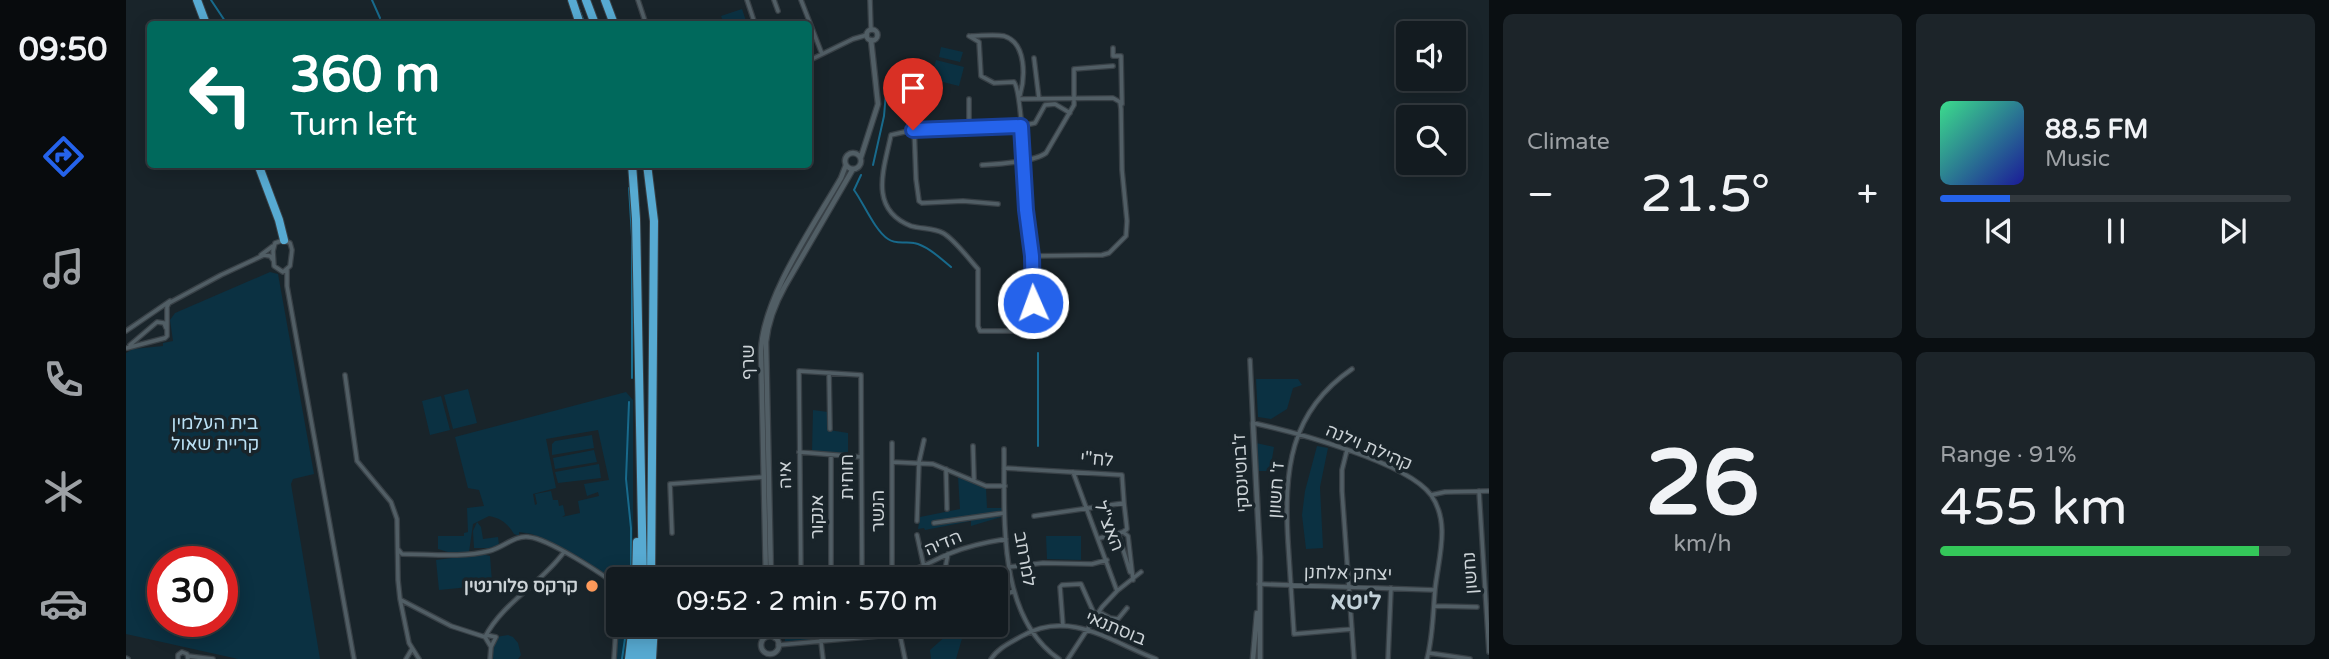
<!DOCTYPE html>
<meta charset="utf-8">
<style>
:root{--surface:#131b20;--page:#1c2429;--text:#f1f3f6;--muted:#9da1a5;--line:#32393e;--accent:#2563eb}
body{margin:0;font-family:"Varela Round",Heebo,sans-serif;background:var(--page);color:var(--text);height:100vh;display:flex;flex-direction:column;font-size:26px;white-space:nowrap}
*{box-sizing:border-box;margin:0}
p{font-size:23px;color:var(--muted)}
.icon{flex:none;width:38px;height:38px;fill:none;stroke:currentColor;stroke-width:2;stroke-linecap:round;stroke-linejoin:round}
.map{position:relative;flex:1;overflow:hidden}
.drawer{display:flex;flex-direction:column;gap:14px;padding:14px;background:#0a0f12;width:840px}
.drawer>*{flex:none}
.hud{position:absolute;left:21px;top:21px;width:665px;height:147px;border-radius:7px;box-shadow:0 4px 18px #0003,0 0 0 2px var(--line);background:#00695c;color:#fff;overflow:hidden}
.controls{position:absolute;left:1270px;top:21px;display:grid;gap:14px}
.controls a{display:grid;place-items:center;width:70px;height:70px;border-radius:7px;background:var(--surface);box-shadow:0 4px 18px #0003,0 0 0 2px var(--line);font-size:35px}
.speed{position:absolute;left:21px;top:546px;display:flex;gap:14px;font-size:35px;font-weight:700;text-align:center}
.speed>*{display:grid;place-content:center;width:91px;height:91px;border-radius:50%;background:var(--surface);box-shadow:0 4px 18px #0003,0 0 0 2px var(--line);line-height:1}
.speed .limit{border:10px solid #d22;background:#fff;color:#111}
.pin{position:absolute;display:grid;place-items:center;width:60px;height:60px;color:#fff;margin:-72px -30px;border-radius:50% 50% 50% 0;rotate:-45deg;box-shadow:0 0 7px #0007}
.pin .icon{rotate:45deg}
.me{position:absolute;width:77px;margin:-38px;rotate:358deg;stroke-linejoin:round;filter:drop-shadow(0 0 5px #0008)}
.turn{display:flex;align-items:center;gap:24px;height:147px;padding:0 28px;font-size:32px}
.turn .icon{width:91px;height:91px;stroke-width:2.5}
.turn b{display:block;font-size:49px;line-height:60px}
.big{font-size:52px;font-weight:600;line-height:1.1}
.drawer .widget{flex:1;display:flex;flex-direction:column;justify-content:center;gap:10px;min-width:0;padding:0 24px;border-radius:10px;background:var(--page)}
.drawer .dial{align-items:center;gap:0}
.dial b{font-size:91px;line-height:1}
.song{display:flex;align-items:center;gap:21px}
.cover{width:84px;height:84px;border-radius:10px;background:linear-gradient(135deg,hsl(150 70% 55%),hsl(240 70% 35%))}
.played{height:7px;border-radius:4px;background:linear-gradient(90deg,var(--accent) 20%,var(--line) 20%)}
.keys{display:flex;justify-content:space-around;direction:ltr}
.heat{display:flex;justify-content:space-between;align-items:center;font-size:38px;direction:ltr}
.charge{height:10px;border-radius:5px;background:linear-gradient(90deg,#34c759 91%,var(--line) 0)}
.drawer .tiles{flex:1;display:grid;gap:14px;grid-template-columns:repeat(2,1fr)}
.trip{position:absolute;left:480px;top:567px;width:402px;height:70px;border-radius:7px;background:var(--surface);box-shadow:0 4px 18px #0003,0 0 0 2px var(--line);font-weight:600;line-height:70px;text-align:center}
main{display:flex;flex:1;min-height:0}
.tab-bar{display:flex;flex-direction:column;width:126px;justify-content:space-around;align-items:center;background:#080b0d;color:var(--muted)}
.tab-bar .icon{width:49px;height:49px}
.tab-bar .selected{color:var(--accent)}
.tab-bar b{font-size:32px;color:var(--text)}
.map>svg:first-child{display:block}
.green{fill:#0b3142;fill-rule:evenodd}
.lines{fill:none;stroke-linecap:round;stroke-linejoin:round}
.stream{stroke:#186a8c;stroke-width:2}
.minor-casing{stroke:#384046;stroke-width:6}
.tertiary-casing{stroke:#384046;stroke-width:7}
.motorway-casing{stroke:#384046;stroke-width:10}
.minor{stroke:#515e65;stroke-width:3.5}
.tertiary{stroke:#515e65;stroke-width:4.5}
.motorway{stroke:#57aad2;stroke-width:8}
.route-casing{stroke:#184099;stroke-width:18}
.route{stroke:#2563eb;stroke-width:12}
.poi-dot{fill:#ff9b5b;stroke:#19242a;stroke-width:2.5}
.labels{text-anchor:middle;stroke-width:7;stroke-linejoin:round;paint-order:stroke}
.street-label{font-size:18px;fill:#ccd3d7;stroke:#19242a}
.park-label{font-size:18px;fill:#bbe1f5;stroke:#19242a}
.poi-label{font-size:18px;font-weight:bold;fill:#ccd3d7;stroke:#19242a;text-anchor:end}
.district-label{font-size:24px;font-weight:bold;fill:#c3d2da;stroke:#19242a}
</style>
<main>
<nav class="tab-bar">
<b>09:50</b>
<svg class="icon selected" aria-label="directions" viewBox="0 0 24 24"><path d="M12 3l9 9-9 9-9-9zM9 14v-3h6M13 9l2 2-2 2"/></svg>
<svg class="icon" aria-label="music" viewBox="0 0 24 24"><path d="M9 18V5l10-2v13"/><circle cx="6" cy="18" r="3"/><circle cx="16" cy="16" r="3"/></svg>
<svg class="icon" aria-label="phone" viewBox="0 0 24 24"><path d="M5 4h4l2 5-3 2q2 4 5 5l2-3 5 2v4C11 20 4 13 5 4z"/></svg>
<svg class="icon" aria-label="climate" viewBox="0 0 24 24"><path d="M12 3v18M4 7l16 10M4 17L20 7"/></svg>
<svg class="icon" aria-label="car" viewBox="0 0 24 24"><path d="M5 17H2v-5l4-1 3-4h7l3 4 3 1v5h-3M9 17h6M6 11h13"/><circle cx="7" cy="17" r="2"/><circle cx="17" cy="17" r="2"/></svg>
</nav>
<div class="map">
<svg width="1363" height="659" viewBox="0 0 1363 659">
<rect width="100%" height="100%" fill="#19242a"/>
<path class="green" d="M 616,9 L 621,24 L 598,24 L 595,16 Z
M 815,47 L 837,52 L 834,62 L 813,57 Z
M 810,60 L 838,67 L 833,86 L 805,79 Z
M 144,272 L 152,274 L 188,474 L 167,479 L 165,484 L 194,659 L 112,659 L 0,634 L 0,353 L 7,349 L 37,346 L 37,343 L 47,341 L 44,320 L 49,313 ZM 37,562 L 96,562 L 96,621 L 37,621 Z
M 1130,379 L 1172,379 L 1176,385 L 1167,388 L 1161,409 L 1145,419 L 1132,417 Z
M 342,389 L 351,423 L 327,429 L 318,395 Z
M 500,392 L 507,400 L 507,579 L 492,579 L 492,583 L 434,548 L 406,534 L 393,532 L 393,536 L 388,534 C 382,524 375,518 363,516 L 347,524 L 343,552 L 325,553 L 312,549 L 312,536 L 338,536 L 338,533 L 342,532 L 341,508 L 358,506 L 353,490 L 342,488 L 329,437 ZM 472,430 L 483,480 L 458,484 L 461,496 L 472,492 L 473,496 L 452,501 L 454,513 L 436,517 L 439,515 L 437,505 L 433,506 L 432,500 L 427,500 L 425,491 L 409,494 L 411,504 L 409,505 L 407,494 L 430,488 L 420,439 Z
M 315,396 L 324,430 L 304,435 L 296,401 Z
M 687,410 L 702,412 L 703,430 L 722,433 L 722,455 L 686,452 Z
M 466,435 L 468,448 L 426,455 L 426,444 L 429,441 Z
M 1130,443 L 1148,447 L 1144,471 L 1131,471 Z
M 1191,446 L 1202,448 L 1194,487 L 1197,548 L 1180,549 L 1176,515 L 1179,491 Z
M 468,450 L 471,462 L 429,469 L 427,458 Z
M 473,464 L 475,478 L 432,483 L 429,472 Z
M 832,476 L 860,489 L 861,508 L 877,508 L 875,517 L 845,526 L 845,521 L 799,530 L 798,528 L 792,529 L 794,517 L 834,509 Z
M 351,522 L 355,527 L 357,539 L 372,537 L 373,545 L 363,548 L 348,548 L 347,531 Z
M 920,536 L 955,536 L 955,560 L 921,559 Z
M 356,554 L 364,556 L 366,582 L 364,585 L 313,590 L 310,560 Z
M 492,625 L 504,625 L 499,659 L 490,659 Z
M 658,625 L 695,625 L 692,640 L 659,641 Z
M 826,625 L 840,625 L 830,659 L 805,659 L 804,650 L 821,635 Z
M 382,635 L 387,637 L 392,643 L 395,655 L 392,659 L 364,659 L 370,637 Z"/>
<g class="lines">
<path class="stream" d="M 85,0 L 101,24
M 246,0 L 254,18
M 453,9 L 459,24
M 747,165 L 758,116 L 761,81 L 766,75
M 735,175 L 728,190 C 737,202 749,231 762,239 C 770,245 780,241 788,243 C 802,246 814,258 825,267
M 503,188 L 506,237 L 506,378
M 912,353 L 912,446
M 503,402 L 500,479 L 505,528 L 505,579
M 496,659 L 501,625"/>
<g class="minor-casing">
<path id="minor" d="M 512,0 L 520,24
M 621,0 L 629,24
M 648,0 L 652,11
M 675,0 L 696,54
M 744,0 L 745,30
M 843,36 L 853,42 L 855,76 L 868,83 L 888,82 C 896,92 900,191 900,210 C 900,226 906,242 906,258 C 906,281 907,304 906,328 L 902,331 L 854,331 L 852,326 L 852,269 C 843,259 828,239 817,233 C 808,228 795,229 785,226 C 742,209 758,169 765,135 L 787,130 L 895,126 L 909,123 L 919,105 L 929,104 L 944,113
M 845,36 C 855,36 868,34 878,36 C 901,43 899,78 894,95
M 987,48 L 987,56 L 995,56 L 996,104
M 908,58 L 913,99
M 682,61 L 727,39 L 741,35
M 787,99 L 790,179 L 793,201 L 796,203 L 837,201 L 872,204
M 843,99 L 843,128
M 893,99 L 987,98 L 994,102 L 995,109 L 996,170 L 1001,221 L 1000,236 L 983,253 L 976,255 L 906,256
M 856,165 C 873,164 908,162 920,153 L 948,105 L 948,69 L 987,66
M 158,240 L 164,243 L 166,250 L 164,266 L 157,272 L 148,266 L 147,251 L 149,243 Z
M 135,255 L 147,246
M 161,269 L 161,286 L 228,659
M 0,331 L 44,301
M 4,345 L 31,322 L 38,323 L 40,328
M 1,348 L 39,338 L 41,336 L 41,307 L 43,303 L 95,275 L 138,255 L 144,256 L 147,260
M 1124,360 L 1127,423 C 1168,432 1281,462 1305,495 C 1325,523 1312,559 1309,590 C 1307,613 1307,636 1301,659
M 1226,369 C 1163,412 1158,471 1162,542 C 1164,572 1166,603 1168,634 L 1226,629
M 703,373 L 704,429
M 219,375 L 231,461 L 265,502 L 271,519 L 272,580 L 274,599 L 283,643 L 293,659
M 766,443 L 766,579
M 847,446 L 848,479
M 878,449 C 879,515 870,616 933,659
M 1221,450 L 1216,470 L 1216,491 L 1228,659
M 673,452 L 735,457
M 705,455 L 705,579
M 766,462 L 807,464 L 860,486 L 879,486
M 878,468 L 996,475 L 998,503 L 908,516
M 820,469 L 821,509
M 947,472 L 991,591
M 1353,491 L 1363,652
M 1305,495 L 1319,492 L 1363,491
M 791,521 L 793,462 L 798,440
M 808,523 L 878,513
M 997,532 L 1002,536 L 1007,580
M 546,533 L 544,484 L 638,477
M 992,533 L 1004,572
M 791,535 L 798,567
M 974,538 L 997,532 L 1001,529 L 998,503
M 272,549 L 276,554 C 304,554 335,558 363,551 C 377,548 388,535 403,537 C 422,539 476,573 492,587
M 883,567 L 917,563 L 966,564 L 981,560
M 766,570 C 798,571 797,564 825,553 C 842,546 861,542 880,539
M 675,579 L 673,371 L 735,375 L 736,579
M 817,579 L 822,554
M 1133,584 L 1309,590
M 870,598 L 888,591
M 275,600 L 325,626 L 359,637
M 1309,606 L 1351,607
M 973,612 L 984,618 L 992,619 L 1001,608
M 756,625 L 757,636
M 937,626 L 934,587 L 936,585 L 955,584 L 967,611 L 971,615
M 360,635 L 370,637 L 365,647
M 774,635 L 779,659
M 652,645 L 786,633 L 798,630 L 805,625
M 1303,653 L 1344,659
M 62,656 L 87,659
M 0,658 L 2,659
M 52,659 L 52,655 L 56,652 L 61,654 L 62,659
M 280,659 L 286,649
M 364,659 L 365,647 L 359,637 C 377,602 415,584 438,552
M 488,659 L 492,598
M 697,659 L 695,642 L 698,625
M 865,659 C 872,648 884,643 896,636 C 944,609 985,642 1030,659
M 942,659 L 976,607 L 991,591 L 1015,572
M 1262,659 L 1265,588"/>
</g>
<g class="tertiary-casing">
<path id="tertiary" d="M740.5 35a5.5 5.5 0 1 1 11 0a5.5 5.5 0 1 1-11 0Z
M719 161a8 8 0 1 1 16 0a8 8 0 1 1-16 0Z
M 735,157 L 752,104 L 745,40
M 1127,423 L 1134,557 L 1134,659
M 640,579 L 635,351 C 637,297 688,225 715,178 L 720,165
M 645,579 L 640,342 C 642,321 649,304 659,286 L 727,169
M 646,625 L 649,638
M635 645a9 9 0 1 1 18 0a9 9 0 1 1-18 0Z
M 639,637 L 642,625
M 1127,659 L 1131,613"/>
</g>
<g class="motorway-casing">
<path id="motorway" d="M 71,0 L 80,24
M 446,0 L 454,24
M 460,0 L 469,24
M 479,0 L 488,24
M 132,164 L 153,220 L 158,240
M 506,164 L 510,219 L 517,579
M 521,164 L 528,221 L 525,579
M 510,579 L 511,542
M 503,659 L 507,625
M 511,659 L 515,625
M 519,659 L 522,625
M 526,659 L 528,625"/>
</g>
<use href="#minor" class="minor"/>
<use href="#tertiary" class="tertiary"/>
<use href="#motorway" class="motorway"/>
</g>
<g class="lines">
<g class="route-casing">
<path id="route" d="M 787,130 L 895,126 L 900,210 L 906,256 L 907,303"/>
</g>
<use href="#route" class="route"/>
</g>
<circle class="poi-dot" cx="466" cy="586" r="7"/>
<g class="labels">
<g class="street-label">
<text transform="translate(622 362) rotate(-90)" y="6">שרף</text>
<text transform="translate(1243 447) rotate(23)" y="6">קהילת וילנה</text>
<text transform="translate(971 459) rotate(5)" y="6">לח"י</text>
<text transform="translate(1115 473) rotate(-93)" y="6">ז'בוטינסקי</text>
<text transform="translate(659 475) rotate(-91)" y="6">איה</text>
<text transform="translate(721 477) rotate(-90)" y="6">חוחית</text>
<text transform="translate(1150 490) rotate(-86)" y="6">ז' חשוון</text>
<text transform="translate(752 511) rotate(-90)" y="6">הנשר</text>
<text transform="translate(691 517) rotate(-90)" y="6">אנקור</text>
<text transform="translate(983 526) rotate(69)" y="6">האצ"ל</text>
<text transform="translate(817 543) rotate(-23)" y="6">הדיה</text>
<text transform="translate(899 559) rotate(80)" y="6">למרחב</text>
<text transform="translate(1222 573) rotate(1)" y="6">יצחק אלחנן</text>
<text transform="translate(1344 573) rotate(-94)" y="6">נחשון</text>
<text transform="translate(990 628) rotate(22)" y="6">בוסתנאי</text>
</g>
<g class="park-label">
<text x="89" y="429">בית העלמין<tspan x="89" dy="21">קריית שאול</tspan></text>
</g>
<g class="poi-label">
<text x="452" y="592">קרקס פלורנטין</text>
</g>
<g class="district-label">
<text x="1230" y="609">ליטא</text>
</g>
</g>
</svg>
<div class="controls">
<a><svg class="icon" aria-label="sound" viewBox="0 0 24 24"><path d="M4 9h4l5-4v14l-5-4H4zM17 9q2 3 0 6"/></svg></a>
<a><svg class="icon" aria-label="search" viewBox="0 0 24 24"><circle cx="10" cy="10" r="6"/><path d="M15 15l6 6"/></svg></a>
</div>
<div class="speed"><div class="limit">30</div></div>
<div class="pin" style="left:787px;top:130px;background:#d93025"><svg class="icon" aria-label="arrive" viewBox="0 0 24 24"><path d="M6 21V4h12l-3 4 3 4H6"/></svg></div>
<svg class="me" style="left:907px;top:303px" viewBox="-20 -20 40 40"><circle r="17" fill="#2563eb" stroke="#fff" stroke-width="3"/><path d="M0-11L8 9 0 5-8 9z" fill="#fff"/></svg>
<div class="trip">09:52 · 2 min · 570 m</div>
<div class="hud">
<div class="turn"><svg class="icon" aria-label="left" viewBox="0 0 24 24"><path d="M17 20v-9H6M10 6l-5 5 5 5"/></svg><div><b>360 m</b>Turn left</div></div>
</div>
</div>
<section class="drawer">
<div class="tiles">
<div class="widget"><p>Climate</p>
<div class="heat"><a>−</a><b class="big">21.5°</b><a>+</a></div>
</div>
<div class="widget">
<div class="song"><i class="cover"></i><div><b>88.5 FM</b><p>Music</p></div></div>
<div class="played"></div>
<div class="keys"><svg class="icon" aria-label="previous" viewBox="0 0 24 24"><path d="M18 5L8 12l10 7zM5 5v14"/></svg><svg class="icon" aria-label="pause" viewBox="0 0 24 24"><path d="M8 5v14M16 5v14"/></svg><svg class="icon" aria-label="next" viewBox="0 0 24 24"><path d="M6 5l10 7-10 7zM19 5v14"/></svg></div>
</div>
<div class="widget dial"><b>26</b><p>km/h</p></div>
<div class="widget"><p>Range · 91%</p><b class="big">455 km</b><div class="charge"></div></div>
</div>
</section>
</main>
